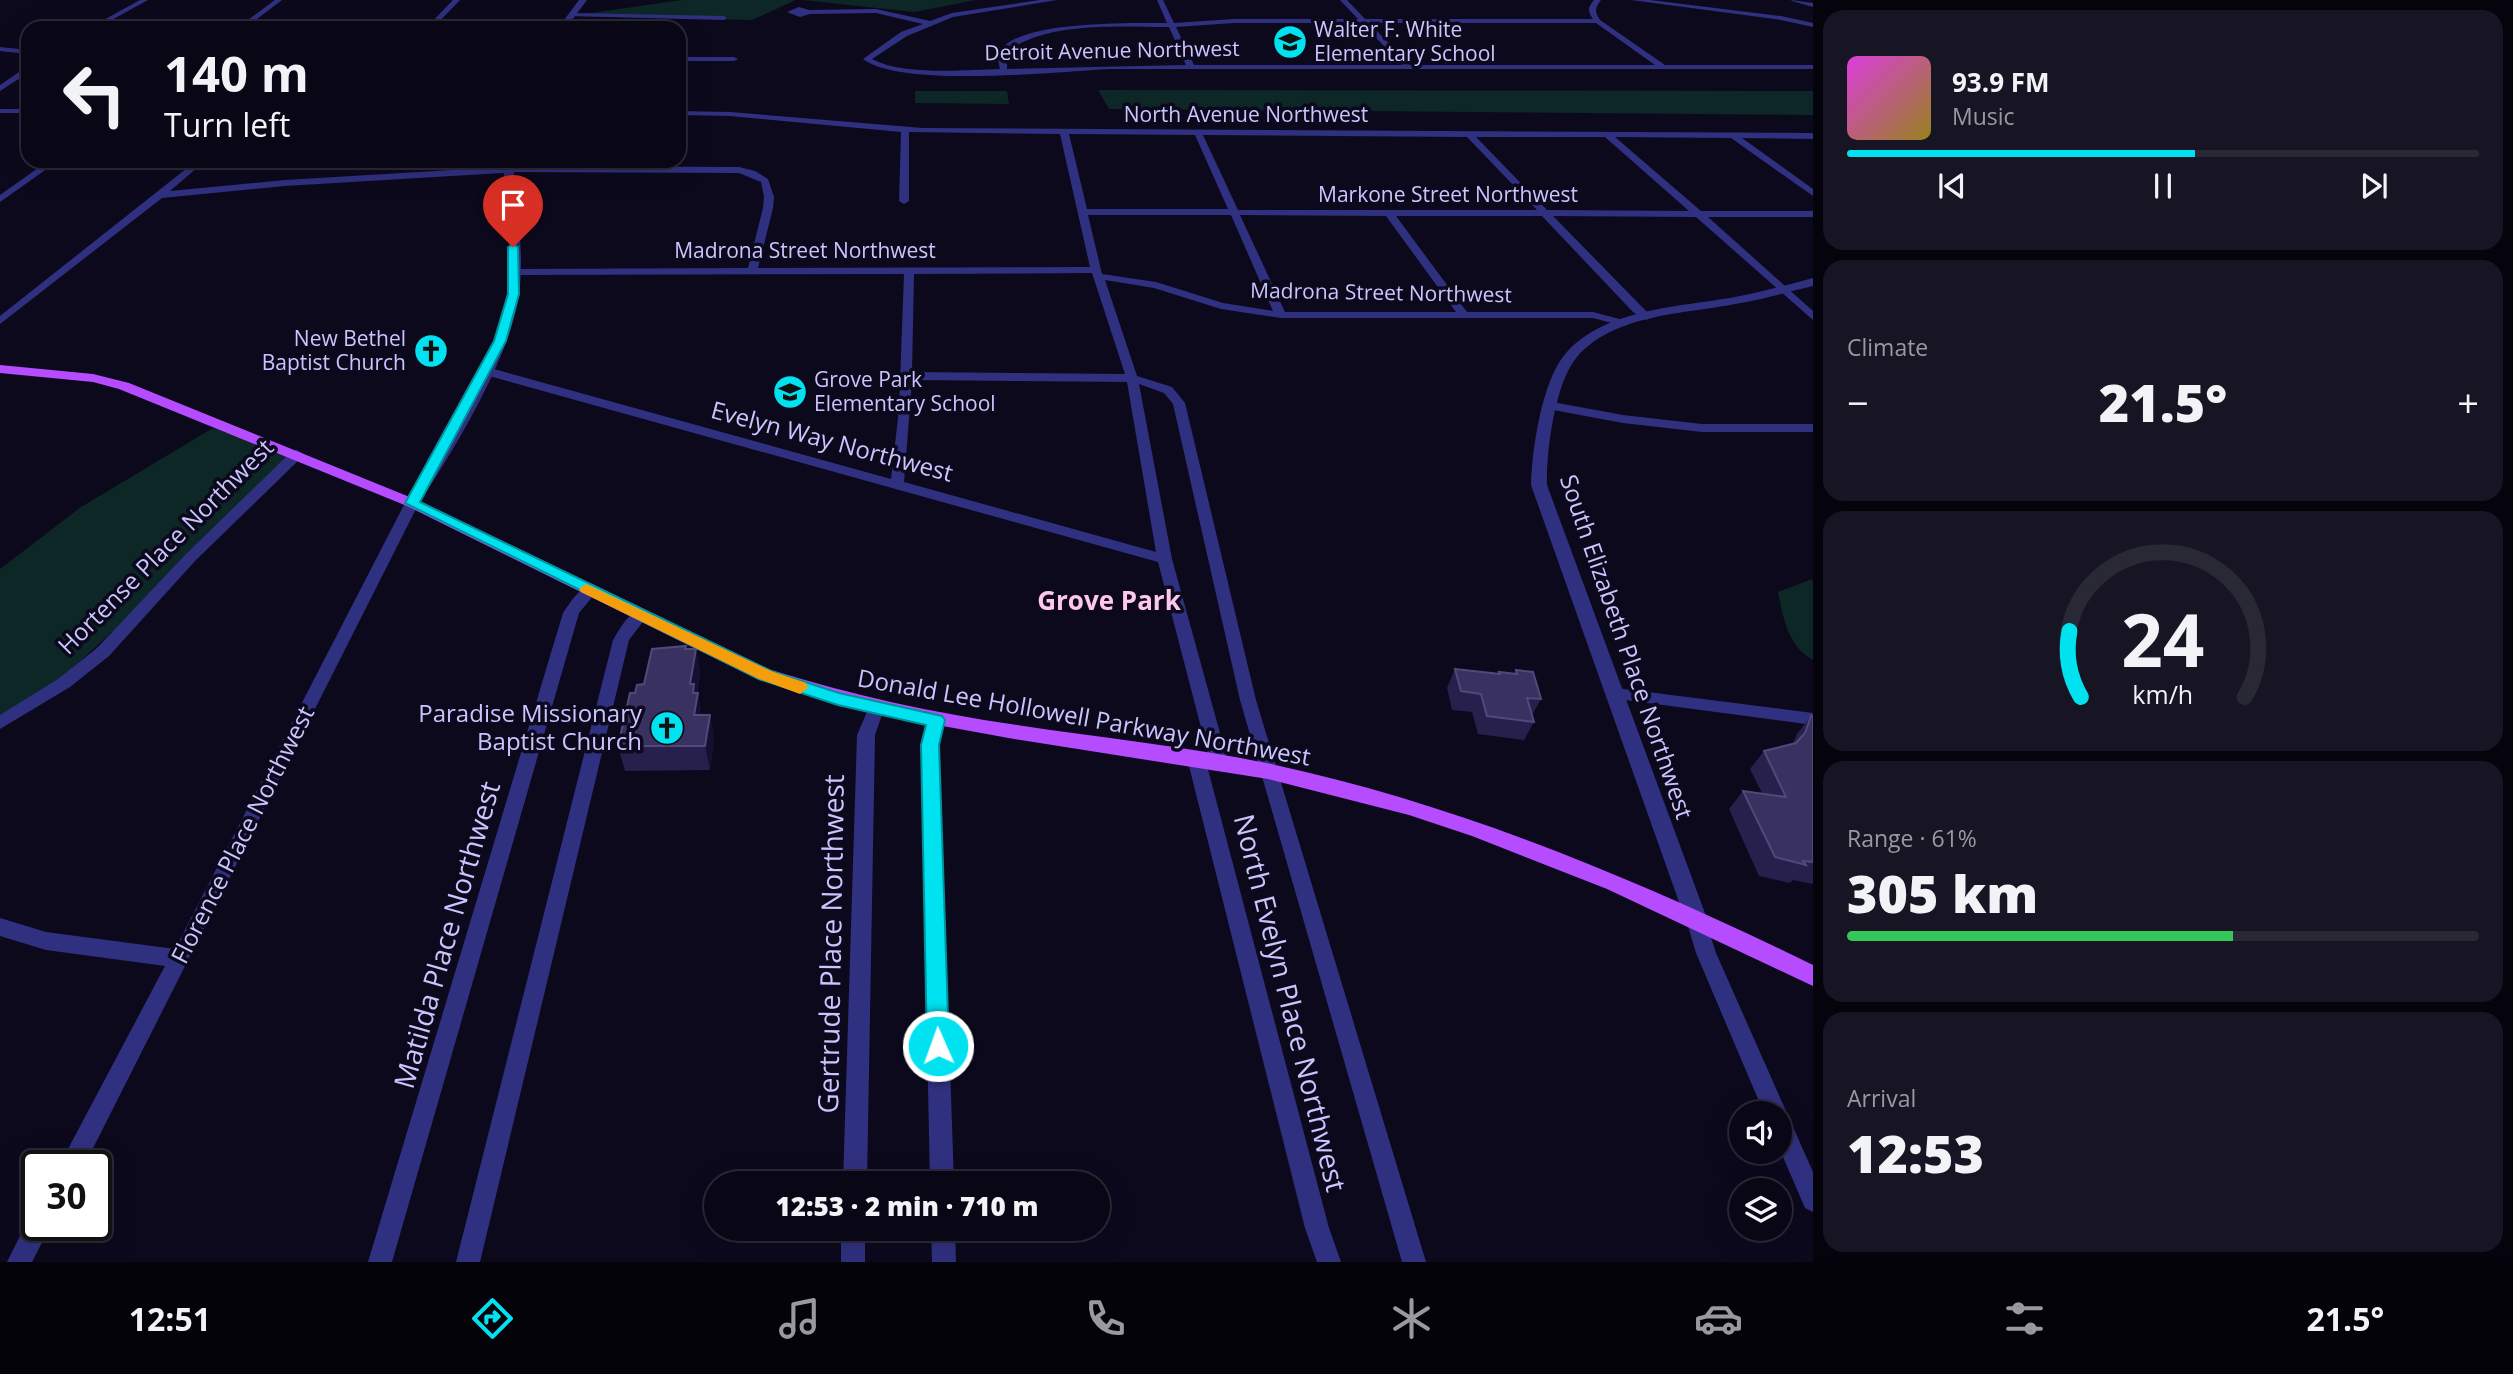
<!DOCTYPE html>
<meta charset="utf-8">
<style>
:root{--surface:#090716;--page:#171523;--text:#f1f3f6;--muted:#9999a1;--line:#292835;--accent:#00e2f0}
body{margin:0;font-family:"Open Sans",sans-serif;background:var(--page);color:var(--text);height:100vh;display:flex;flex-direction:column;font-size:26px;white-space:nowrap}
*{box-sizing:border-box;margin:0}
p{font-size:23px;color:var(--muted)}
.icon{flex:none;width:38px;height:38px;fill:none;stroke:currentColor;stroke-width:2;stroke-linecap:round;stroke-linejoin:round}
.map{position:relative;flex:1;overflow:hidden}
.panel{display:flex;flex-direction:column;gap:10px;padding:10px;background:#05040c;width:700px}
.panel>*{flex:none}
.top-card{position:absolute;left:21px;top:21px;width:665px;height:147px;border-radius:21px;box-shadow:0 7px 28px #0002,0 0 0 2px var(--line);background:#090716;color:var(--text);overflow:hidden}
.tools{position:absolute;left:1729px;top:1101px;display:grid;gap:14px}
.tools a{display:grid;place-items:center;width:63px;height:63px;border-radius:50%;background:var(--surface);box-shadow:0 7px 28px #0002,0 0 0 2px var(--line);font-size:35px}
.speed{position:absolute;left:21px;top:1150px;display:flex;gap:14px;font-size:35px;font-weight:700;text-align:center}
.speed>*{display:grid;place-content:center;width:91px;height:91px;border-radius:50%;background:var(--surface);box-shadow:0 7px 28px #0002,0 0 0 2px var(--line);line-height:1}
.speed .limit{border:4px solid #111;border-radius:10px;background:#fff;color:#111}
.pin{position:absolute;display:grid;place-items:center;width:60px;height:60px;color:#fff;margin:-72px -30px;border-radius:50% 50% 50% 0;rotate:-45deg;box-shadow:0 0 7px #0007}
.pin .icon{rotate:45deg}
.me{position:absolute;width:77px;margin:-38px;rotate:358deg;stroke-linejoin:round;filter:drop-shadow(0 0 5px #0008)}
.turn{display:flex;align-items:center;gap:24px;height:147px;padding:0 28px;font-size:32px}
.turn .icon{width:91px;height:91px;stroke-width:2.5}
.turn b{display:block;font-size:49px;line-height:60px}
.big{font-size:52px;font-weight:800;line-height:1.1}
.panel .widget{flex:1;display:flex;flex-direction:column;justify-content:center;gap:10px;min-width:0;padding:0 24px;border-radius:21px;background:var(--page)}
.panel .dial{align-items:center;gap:0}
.dial svg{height:182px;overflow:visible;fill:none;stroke:var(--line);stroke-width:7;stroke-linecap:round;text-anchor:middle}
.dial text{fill:var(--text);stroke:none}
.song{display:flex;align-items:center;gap:21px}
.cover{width:84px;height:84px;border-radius:10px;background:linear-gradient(135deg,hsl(300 70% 55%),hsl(50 70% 35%))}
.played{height:7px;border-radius:4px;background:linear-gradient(90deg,var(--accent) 55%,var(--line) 55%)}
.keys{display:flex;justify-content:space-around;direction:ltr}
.heat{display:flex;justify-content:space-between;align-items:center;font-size:38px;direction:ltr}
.charge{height:10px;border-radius:5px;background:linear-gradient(90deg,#34c759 61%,var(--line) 0)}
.trip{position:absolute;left:704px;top:1171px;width:406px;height:70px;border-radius:35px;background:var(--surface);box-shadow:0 7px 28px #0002,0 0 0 2px var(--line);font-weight:800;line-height:70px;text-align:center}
.tab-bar{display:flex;height:112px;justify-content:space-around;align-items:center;background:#040309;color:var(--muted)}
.tab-bar .icon{width:49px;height:49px}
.tab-bar .selected{color:var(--accent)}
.tab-bar b{font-size:32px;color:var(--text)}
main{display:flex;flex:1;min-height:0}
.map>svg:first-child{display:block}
.green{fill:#0c2725}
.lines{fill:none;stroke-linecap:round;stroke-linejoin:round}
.minor{fill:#303080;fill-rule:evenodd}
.tertiary{fill:#303080;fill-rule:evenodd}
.primary{fill:#b54cff;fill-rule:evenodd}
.wall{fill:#27204c}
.shaded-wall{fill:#151031}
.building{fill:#393260;stroke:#504979;stroke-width:2}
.route{fill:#00e2f0;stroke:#00939c;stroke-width:2}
.slow{fill:#f59e0b}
.labels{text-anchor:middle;stroke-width:7;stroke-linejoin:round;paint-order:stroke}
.far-poi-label{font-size:21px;fill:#cac5ff;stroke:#0c091d;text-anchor:start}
.far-street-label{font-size:21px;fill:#cac5ff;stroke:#0c091d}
.street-label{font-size:24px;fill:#cac5ff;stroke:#0c091d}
.poi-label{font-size:24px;fill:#cac5ff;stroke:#0c091d;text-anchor:end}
.neighbourhood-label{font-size:26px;font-weight:bold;fill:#ffc7ed;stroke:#0c091d}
.near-street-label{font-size:28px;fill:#cac5ff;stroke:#0c091d}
</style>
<main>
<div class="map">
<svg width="1813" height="1262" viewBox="0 0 1813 1262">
<rect width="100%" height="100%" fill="#0c091d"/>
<path class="green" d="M 682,0 L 796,0 L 752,20 L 570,16 Z
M 803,0 L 976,0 L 914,12 Z
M 1098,90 L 1813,91 L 1813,115 L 1109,109 Z
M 915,91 L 1007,91 L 1009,104 L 915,103 Z
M 213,428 L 303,456 L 53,686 L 0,722 L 0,569 L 81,507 Z
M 1810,580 L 1813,580 L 1813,660 C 1788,647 1783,617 1778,592 Z"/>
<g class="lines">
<path class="minor" d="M 140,0 L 148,0 L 97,28 L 89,28 Z
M 275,0 L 282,0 L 245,28 L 237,28 Z
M 453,0 L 460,0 L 433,28 L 426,28 Z
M 1040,0 L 1057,0 L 953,17 L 907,36 L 872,59 C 904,76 964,70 1000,69 C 999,64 997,58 999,53 C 1013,20 1135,23 1167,23 L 1157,0 L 1163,0 L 1174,23 L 1234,19 L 1358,19 L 1340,0 L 1347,0 L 1365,19 L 1593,19 C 1587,11 1588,7 1594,0 L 1601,0 C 1595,8 1594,11 1600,20 L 1665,65 L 1813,65 L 1813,69 L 1108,69 C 1057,72 900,88 863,59 L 901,32 L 923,24 L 876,13 L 810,14 L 800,17 L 787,12 L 799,7 L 809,10 L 876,9 L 930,21 L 952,13 ZM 1234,23 L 1362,23 L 1402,65 L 1194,65 L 1176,27 ZM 1369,23 L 1596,23 L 1655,65 L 1410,65 ZM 1169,27 L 1186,65 L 1007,69 L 1007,52 C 1046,21 1121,27 1169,27 Z
M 1631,0 L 1650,0 L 1781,16 L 1813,23 L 1813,27 L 1781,20 Z
M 1791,0 L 1813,3 L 1813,7 L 1792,1 Z
M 572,13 L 724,16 L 727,18 L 724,20 L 570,16 Z
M 0,47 L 28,50 L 28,54 L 0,51 Z
M 679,57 L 734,57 L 738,59 L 734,61 L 679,61 Z
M 25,68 L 28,68 L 28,73 L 0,91 L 0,85 Z
M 0,109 L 28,109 L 28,113 L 0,113 Z
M 679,111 L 730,112 L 923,128 L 1813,133 L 1813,139 L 1742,138 L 1813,189 L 1813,196 L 1731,138 L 1615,137 L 1701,211 L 1813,211 L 1813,217 L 1708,217 L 1813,311 L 1813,320 L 1696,217 L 1553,216 L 1650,315 L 1652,317 L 1646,320 L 1633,312 L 1542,216 L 1396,216 L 1467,312 L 1593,312 L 1627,321 L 1627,325 L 1623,326 L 1593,318 L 1281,318 L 1221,309 L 1154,288 L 1105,280 L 1137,376 L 1172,387 L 1185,403 L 1256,700 L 1426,1262 L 1402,1262 L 1240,700 L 1173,404 L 1164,393 L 1139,384 L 1172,559 L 1228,762 L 1225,767 L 1219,769 L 1213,767 L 1210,762 L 1158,562 L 482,374 L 482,368 L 490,368 L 891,479 L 899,409 L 904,274 L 515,275 L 510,272 L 515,269 L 748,268 L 763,208 L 764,197 L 761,182 L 739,173 L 518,172 L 285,186 L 162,198 L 0,324 L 0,316 L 196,161 L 205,161 L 170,191 L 285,180 L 518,166 L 739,167 L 755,171 L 768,179 L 774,197 L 773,208 L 758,268 L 1090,267 L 1060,134 L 909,132 L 909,201 L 904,204 L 899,201 L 901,132 L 730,116 L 679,115 ZM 1069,134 L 1195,135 L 1228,209 L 1087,209 ZM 1203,135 L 1467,137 L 1537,210 L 1238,210 ZM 1476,137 L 1605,137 L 1689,211 L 1547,210 ZM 1088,215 L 1231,215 L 1273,311 L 1223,303 L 1156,282 L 1102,274 ZM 1240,215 L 1386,216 L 1456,312 L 1285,312 ZM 1092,273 L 1125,374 L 912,372 L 914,274 ZM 912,380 L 1127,382 L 1156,552 L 904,482 Z
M 48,161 L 58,161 L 0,202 L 0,195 Z
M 1552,402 L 1623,415 L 1702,424 L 1813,424 L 1813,432 L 1702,432 L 1623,423 L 1548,409 L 1548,403 Z
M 297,450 L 304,454 L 302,457 L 195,561 L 109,656 L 70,687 L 0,729 L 0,715 L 58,679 L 97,648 L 185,555 L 292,451 Z
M 412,499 L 419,503 L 84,1166 L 59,1166 L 165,966 L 46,950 L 0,936 L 0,918 L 46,932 L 175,949 L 405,503 Z
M 590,585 L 598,590 L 579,613 L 392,1262 L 368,1262 L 563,613 C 570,603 578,589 590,585 Z
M 640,610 L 648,615 L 629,640 L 480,1262 L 456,1262 L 613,640 C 620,629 627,614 640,610 Z
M 1616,688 L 1813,713 L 1813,725 L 1610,698 L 1608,694 L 1610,690 Z
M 876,703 L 882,705 L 884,709 L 875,735 L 867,1183 L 843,1183 L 857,735 L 870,705 Z
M 936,714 L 942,716 L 945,720 L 939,745 L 954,1183 L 930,1183 L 921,745 L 930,716 Z
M 1196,751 L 1202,753 L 1205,758 L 1329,1228 L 1341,1262 L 1317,1262 L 1305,1228 L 1187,758 L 1190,753 Z
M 1695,907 L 1702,910 L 1716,953 L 1813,1172 L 1813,1212 L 1805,1208 L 1780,1150 L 1780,1113 L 1764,1113 L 1696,953 L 1685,916 L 1688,910 Z
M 37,1214 L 37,1225 L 51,1225 L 32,1262 L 7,1262 L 30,1216 Z
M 841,1228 L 865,1228 L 865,1262 L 841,1262 Z
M 931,1228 L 955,1228 L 956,1262 L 932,1262 Z"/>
<path class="tertiary" d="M 579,0 L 587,0 L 566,28 L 558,28 Z
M 503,161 L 513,161 C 516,205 525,251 519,295 C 510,358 453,452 417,506 L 407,506 L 404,503 C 441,440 497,367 507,294 C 514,250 505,205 503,161 Z
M 1813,278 L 1813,286 C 1787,292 1762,300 1735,304 C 1684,314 1614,314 1577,357 C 1555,382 1546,452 1547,485 L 1706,916 L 1703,923 L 1695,926 L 1687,923 L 1684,916 L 1531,485 C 1532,449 1542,380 1566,353 C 1606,308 1681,307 1735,297 C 1761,292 1787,285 1813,278 Z"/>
<path class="primary" d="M 0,365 L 93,374 L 129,383 L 417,500 L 771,670 C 852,695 933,713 1017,725 C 1101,738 1187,746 1271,764 C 1461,805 1639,880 1813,965 L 1813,986 L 1607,889 L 1472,836 L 1409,815 L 1268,779 L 1014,739 L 888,716 L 759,680 L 407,506 L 119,389 L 93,382 L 0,373 Z"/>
</g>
<path class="wall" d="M 686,649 L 696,649 L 700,673 L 697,693 L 701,715 L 710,715 L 714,740 L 710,770 L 625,771 L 618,746 L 635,693 Z
M 1455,669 L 1498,674 L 1499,672 L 1514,674 L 1516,670 L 1541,699 L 1532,715 L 1534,722 L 1524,740 L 1478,734 L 1472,712 L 1452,710 L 1447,688 Z
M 1811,716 L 1813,716 L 1813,884 L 1793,880 L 1790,883 L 1759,876 L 1729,809 L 1743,791 L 1762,793 L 1750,769 L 1764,751 L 1793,743 L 1797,734 Z"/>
<path class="shaded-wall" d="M 696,649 L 700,673 L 696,695 L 698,693 L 702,718 L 694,715 L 690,684 Z
M 710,715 L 714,740 L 710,770 L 705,746 Z"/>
<path class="building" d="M 686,646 L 685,649 L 696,649 L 690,684 L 694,684 L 693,693 L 698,693 L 694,715 L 710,715 L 705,746 L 618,746 L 630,693 L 635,693 L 637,685 L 644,684 L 652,649 Z
M 1455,669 L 1500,674 L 1499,672 L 1517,674 L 1516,670 L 1533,672 L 1541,699 L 1527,698 L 1534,722 L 1487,716 L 1481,694 L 1461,691 Z
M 1811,716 L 1813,716 L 1813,862 L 1803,861 L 1806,865 L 1775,857 L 1743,791 L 1786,797 L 1764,751 L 1796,743 L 1805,733 Z"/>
<path class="route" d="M 513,244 L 518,247 L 519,294 L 506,341 L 420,502 L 771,671 L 839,693 L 942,716 L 945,720 L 939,745 L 949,1046 L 946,1053 L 938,1057 L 931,1053 L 927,1046 L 921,745 L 926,725 L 838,705 L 759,679 L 405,503 L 494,341 L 508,294 L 508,247 Z"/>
<path class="slow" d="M 586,584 L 771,671 L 806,683 L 808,688 L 800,694 L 759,679 L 581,592 L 579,589 Z"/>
<defs>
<g id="school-disc" transform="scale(1.75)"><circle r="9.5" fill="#00e2f0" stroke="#0c091d"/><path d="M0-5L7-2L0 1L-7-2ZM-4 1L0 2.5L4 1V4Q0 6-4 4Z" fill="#111"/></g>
<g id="church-disc" transform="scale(1.75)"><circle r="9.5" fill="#00e2f0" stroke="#0c091d"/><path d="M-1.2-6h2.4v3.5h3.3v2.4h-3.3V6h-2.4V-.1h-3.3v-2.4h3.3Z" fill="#111"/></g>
</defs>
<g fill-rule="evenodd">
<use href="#school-disc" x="1290" y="42"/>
<use href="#church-disc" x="431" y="351"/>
<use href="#school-disc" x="790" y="392"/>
<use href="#church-disc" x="667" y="728"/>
</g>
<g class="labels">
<g class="far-poi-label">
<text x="1314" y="37">Walter F. White<tspan x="1314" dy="24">Elementary School</tspan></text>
<text x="406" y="346" text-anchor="end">New Bethel<tspan x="406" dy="24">Baptist Church</tspan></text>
<text x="814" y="387">Grove Park<tspan x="814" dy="24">Elementary School</tspan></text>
</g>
<g class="far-street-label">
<text transform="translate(1112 51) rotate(-1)" y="7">Detroit Avenue Northwest</text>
<text x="1246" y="122">North Avenue Northwest</text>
<text x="1448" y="202">Markone Street Northwest</text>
<text x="805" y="258">Madrona Street Northwest</text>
<text transform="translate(1381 293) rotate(1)" y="7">Madrona Street Northwest</text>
</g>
<g class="street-label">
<text transform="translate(832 442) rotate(15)" y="8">Evelyn Way Northwest</text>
<text transform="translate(166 547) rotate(-45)" y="8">Hortense Place Northwest</text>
<text transform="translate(1626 647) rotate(71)" y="8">South Elizabeth Place Northwest</text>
<text transform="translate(1084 718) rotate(10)" y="8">Donald Lee Hollowell Parkway Northwest</text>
<text transform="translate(243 835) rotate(-63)" y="8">Florence Place Northwest</text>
</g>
<g class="poi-label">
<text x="642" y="722">Paradise Missionary<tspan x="642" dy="28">Baptist Church</tspan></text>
</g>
<g class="neighbourhood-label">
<text x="1109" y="610">Grove Park</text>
</g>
<g class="near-street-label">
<text transform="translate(447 935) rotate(-74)" y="10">Matilda Place Northwest</text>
<text transform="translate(831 944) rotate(-89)" y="10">Gertrude Place Northwest</text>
<text transform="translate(1290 1003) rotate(76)" y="10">North Evelyn Place Northwest</text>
</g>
</g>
</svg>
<div class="tools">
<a><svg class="icon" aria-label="sound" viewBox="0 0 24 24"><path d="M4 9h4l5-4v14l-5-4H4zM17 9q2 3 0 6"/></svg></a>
<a><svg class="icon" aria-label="layers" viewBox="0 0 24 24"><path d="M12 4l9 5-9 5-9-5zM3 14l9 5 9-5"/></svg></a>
</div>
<div class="speed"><div class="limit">30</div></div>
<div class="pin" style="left:513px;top:247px;background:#d93025"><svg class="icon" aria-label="arrive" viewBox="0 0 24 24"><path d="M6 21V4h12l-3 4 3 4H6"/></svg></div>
<svg class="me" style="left:938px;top:1046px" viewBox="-20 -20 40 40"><circle r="17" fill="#00e2f0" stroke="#fff" stroke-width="3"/><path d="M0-11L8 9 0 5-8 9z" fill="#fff"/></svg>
<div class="trip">12:53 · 2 min · 710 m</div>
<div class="top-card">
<div class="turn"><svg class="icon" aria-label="left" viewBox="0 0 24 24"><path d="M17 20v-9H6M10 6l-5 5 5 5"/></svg><div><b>140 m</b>Turn left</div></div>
</div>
</div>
<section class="panel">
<div class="widget">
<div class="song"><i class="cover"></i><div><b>93.9 FM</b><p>Music</p></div></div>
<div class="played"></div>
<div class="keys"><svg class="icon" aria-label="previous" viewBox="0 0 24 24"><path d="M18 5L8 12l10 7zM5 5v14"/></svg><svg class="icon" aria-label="pause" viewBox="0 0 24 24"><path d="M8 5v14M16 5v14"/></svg><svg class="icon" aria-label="next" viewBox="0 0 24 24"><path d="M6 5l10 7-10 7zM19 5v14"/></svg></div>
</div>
<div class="widget"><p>Climate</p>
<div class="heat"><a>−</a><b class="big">21.5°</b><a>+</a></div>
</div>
<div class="widget dial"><svg viewBox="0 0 100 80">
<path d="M14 69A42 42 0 1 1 86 69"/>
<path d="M14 69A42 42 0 0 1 9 40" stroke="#00e2f0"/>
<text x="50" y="56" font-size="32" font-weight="700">24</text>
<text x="50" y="72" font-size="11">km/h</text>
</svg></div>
<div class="widget"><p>Range · 61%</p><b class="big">305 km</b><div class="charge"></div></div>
<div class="widget"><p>Arrival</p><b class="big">12:53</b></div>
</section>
</main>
<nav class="tab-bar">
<b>12:51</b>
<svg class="icon selected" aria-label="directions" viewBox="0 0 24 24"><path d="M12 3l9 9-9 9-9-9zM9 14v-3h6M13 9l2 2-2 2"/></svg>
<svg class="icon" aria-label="music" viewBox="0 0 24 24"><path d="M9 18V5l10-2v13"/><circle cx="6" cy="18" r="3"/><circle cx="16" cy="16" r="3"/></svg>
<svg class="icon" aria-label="phone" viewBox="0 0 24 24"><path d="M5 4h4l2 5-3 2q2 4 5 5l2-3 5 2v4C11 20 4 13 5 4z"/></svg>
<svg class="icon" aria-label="climate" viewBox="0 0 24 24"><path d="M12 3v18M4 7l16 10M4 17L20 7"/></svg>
<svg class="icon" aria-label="car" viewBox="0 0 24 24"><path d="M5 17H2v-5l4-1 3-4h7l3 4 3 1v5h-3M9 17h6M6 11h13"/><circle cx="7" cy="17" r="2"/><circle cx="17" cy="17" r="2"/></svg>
<svg class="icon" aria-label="filters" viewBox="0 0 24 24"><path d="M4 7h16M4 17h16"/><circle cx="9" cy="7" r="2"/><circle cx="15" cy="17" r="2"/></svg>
<b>21.5°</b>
</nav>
